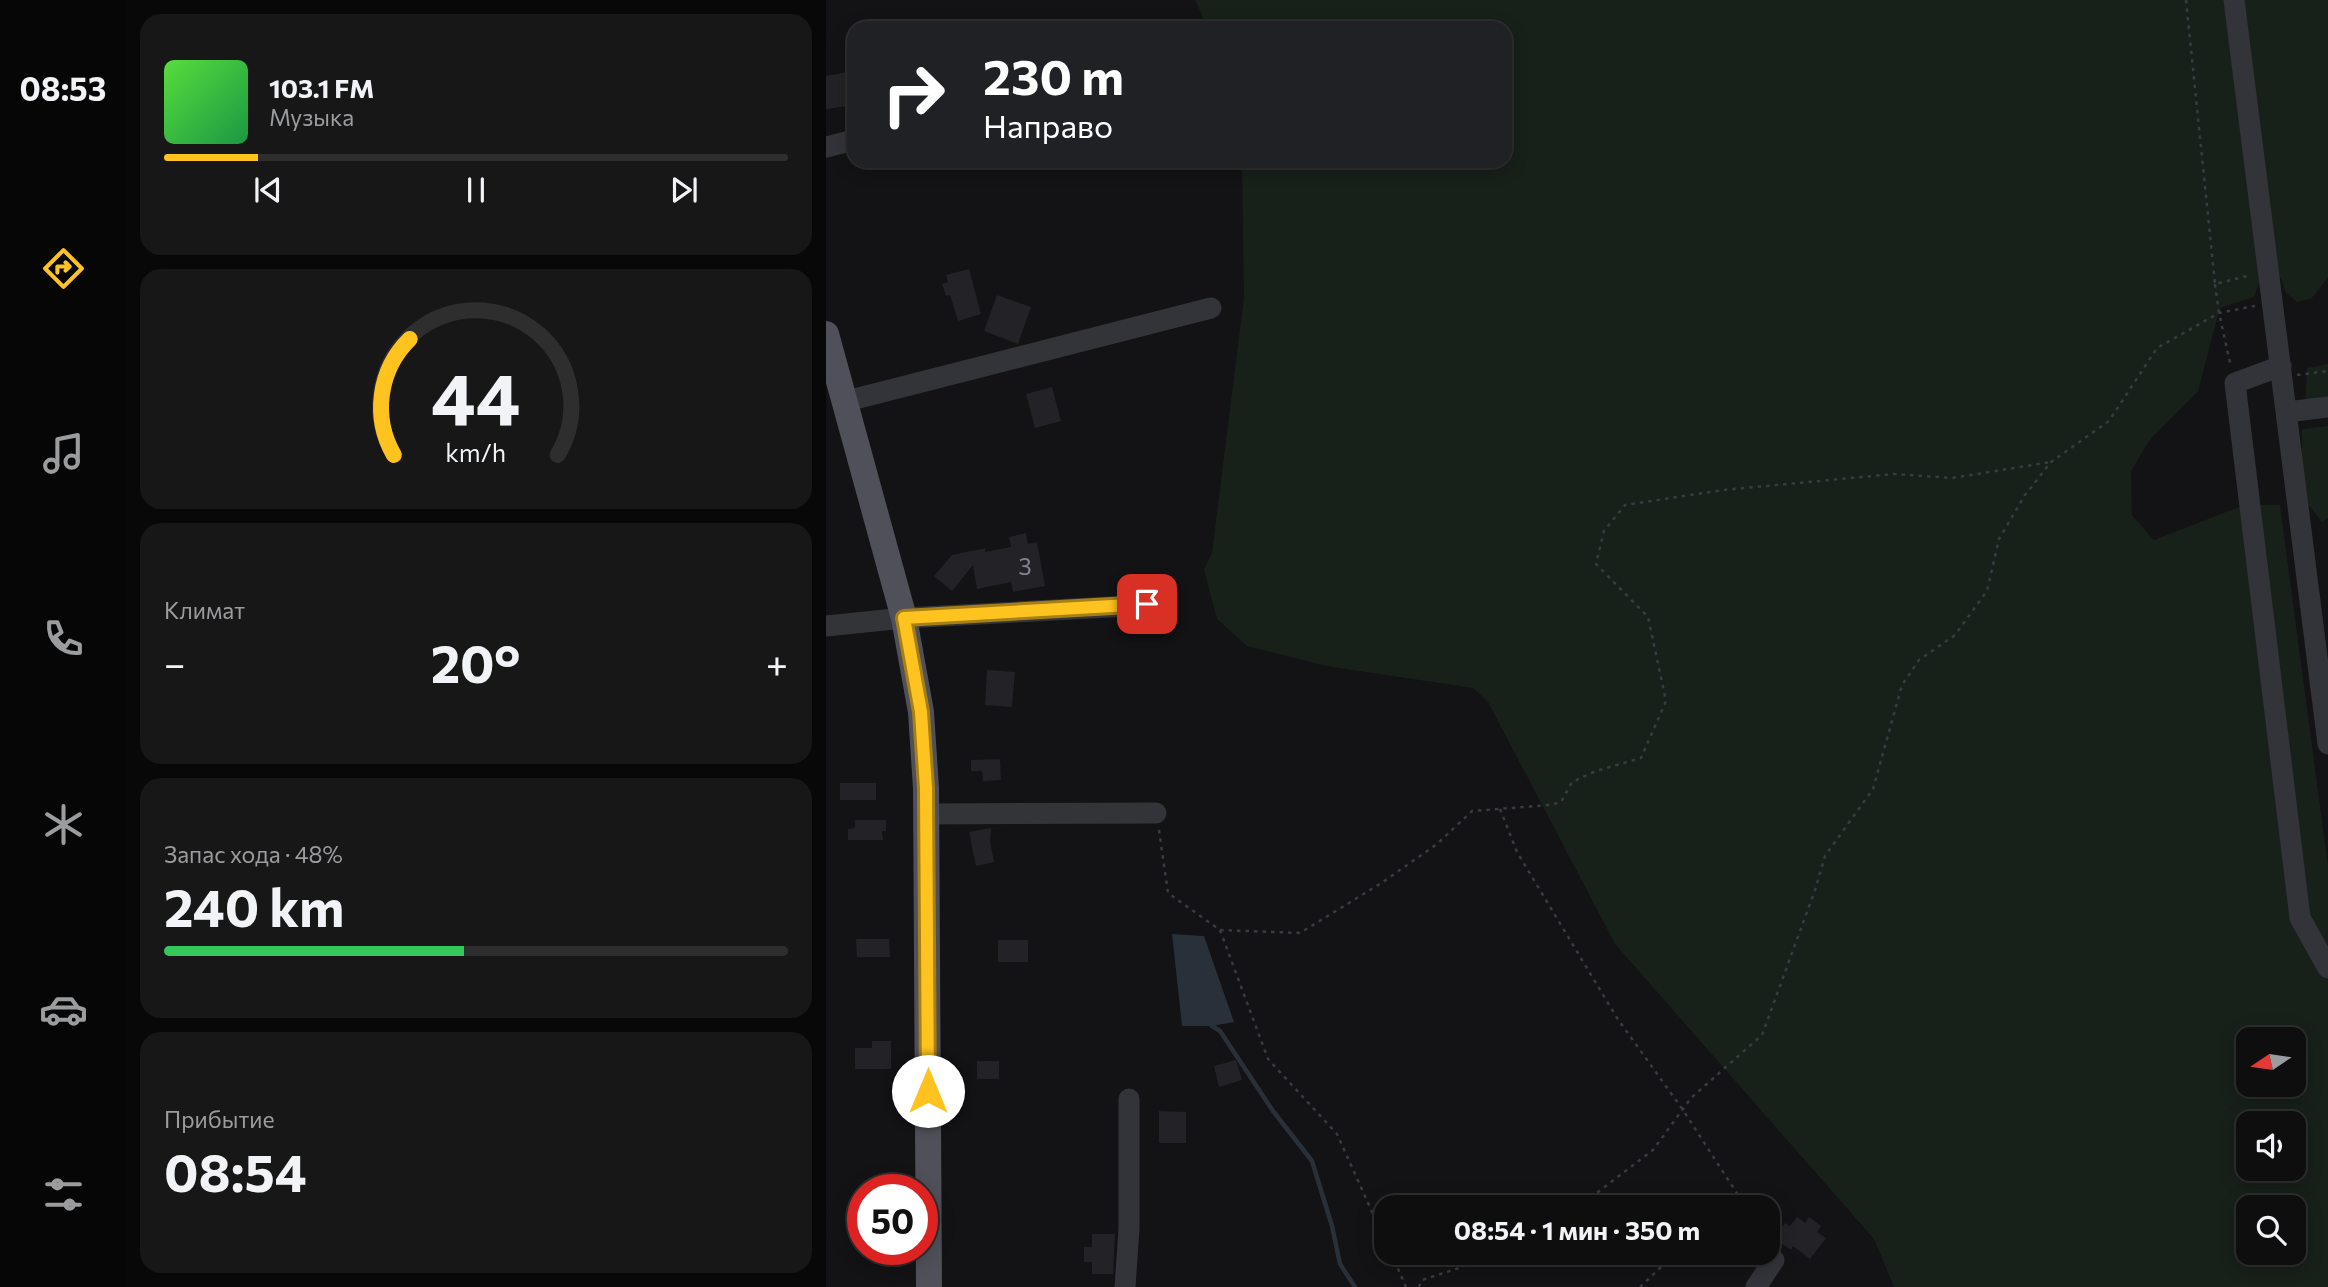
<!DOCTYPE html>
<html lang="ru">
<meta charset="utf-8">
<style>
:root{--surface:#0e0e0f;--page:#171718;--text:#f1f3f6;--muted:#9b9c9e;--line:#2e2e2f;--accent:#ffc320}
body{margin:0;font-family:Commissioner,sans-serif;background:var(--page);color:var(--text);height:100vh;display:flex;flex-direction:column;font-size:26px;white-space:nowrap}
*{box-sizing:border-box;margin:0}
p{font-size:23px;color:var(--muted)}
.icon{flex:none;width:38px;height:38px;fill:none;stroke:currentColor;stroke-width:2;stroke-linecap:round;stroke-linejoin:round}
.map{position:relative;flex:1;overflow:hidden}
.side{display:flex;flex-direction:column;gap:14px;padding:14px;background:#080808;width:700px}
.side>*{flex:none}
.banner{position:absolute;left:21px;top:21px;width:665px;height:147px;border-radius:21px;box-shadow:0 4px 18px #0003,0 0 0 2px var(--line);background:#202124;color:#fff;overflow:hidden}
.needle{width:46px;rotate:257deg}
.controls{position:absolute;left:1410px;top:1027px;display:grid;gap:14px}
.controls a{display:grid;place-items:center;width:70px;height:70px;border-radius:14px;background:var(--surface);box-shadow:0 4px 18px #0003,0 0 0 2px var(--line);font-size:35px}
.speed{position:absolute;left:21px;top:1174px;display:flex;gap:14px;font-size:35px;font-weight:700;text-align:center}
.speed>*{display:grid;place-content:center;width:91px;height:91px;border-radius:50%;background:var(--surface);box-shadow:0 4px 18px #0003,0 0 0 2px var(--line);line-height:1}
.speed .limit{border:10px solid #d22;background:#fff;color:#111}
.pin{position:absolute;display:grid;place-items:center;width:60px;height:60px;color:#fff;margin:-30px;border-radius:14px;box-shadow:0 4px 10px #0006}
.me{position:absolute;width:77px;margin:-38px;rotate:0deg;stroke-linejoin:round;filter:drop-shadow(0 0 5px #0008)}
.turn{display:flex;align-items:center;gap:24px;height:147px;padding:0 21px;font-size:32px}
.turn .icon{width:91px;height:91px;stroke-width:2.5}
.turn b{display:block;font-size:49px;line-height:60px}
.big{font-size:52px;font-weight:700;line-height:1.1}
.side .card{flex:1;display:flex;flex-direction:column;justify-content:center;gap:10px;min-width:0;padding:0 24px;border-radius:21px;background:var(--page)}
.side .dial{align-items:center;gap:0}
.dial svg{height:182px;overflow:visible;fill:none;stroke:var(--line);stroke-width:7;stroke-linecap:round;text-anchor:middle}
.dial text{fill:var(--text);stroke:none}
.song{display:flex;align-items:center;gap:21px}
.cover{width:84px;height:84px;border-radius:10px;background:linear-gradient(135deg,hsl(110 70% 55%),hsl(140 70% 35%))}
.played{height:7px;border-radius:4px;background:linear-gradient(90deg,var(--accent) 15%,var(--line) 15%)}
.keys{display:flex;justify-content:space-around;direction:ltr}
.heat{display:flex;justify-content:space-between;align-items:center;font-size:38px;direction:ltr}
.charge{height:10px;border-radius:5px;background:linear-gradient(90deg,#34c759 48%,var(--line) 0)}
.trip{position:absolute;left:548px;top:1195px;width:406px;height:70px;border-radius:21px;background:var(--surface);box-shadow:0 4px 18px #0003,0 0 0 2px var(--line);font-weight:700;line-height:70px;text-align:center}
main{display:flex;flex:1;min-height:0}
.menu{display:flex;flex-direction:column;width:126px;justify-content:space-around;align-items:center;background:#060606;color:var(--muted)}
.menu .icon{width:49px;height:49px}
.menu .selected{color:var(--accent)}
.menu b{font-size:32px;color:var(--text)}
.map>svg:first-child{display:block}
.green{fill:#18201a;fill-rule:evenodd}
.water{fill:#283039}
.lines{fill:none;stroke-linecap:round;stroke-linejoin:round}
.stream{stroke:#283039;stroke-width:4.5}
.building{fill:#232226}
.path{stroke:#393b41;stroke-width:2.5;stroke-dasharray:3.5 5;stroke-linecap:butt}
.minor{stroke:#33343a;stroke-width:21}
.major{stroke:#4f5059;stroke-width:26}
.route-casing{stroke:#a67f15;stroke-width:18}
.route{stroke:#ffc320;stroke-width:12}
.labels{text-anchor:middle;stroke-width:7;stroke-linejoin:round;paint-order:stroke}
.number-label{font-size:23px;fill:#838692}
</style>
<main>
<nav class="menu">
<b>08:53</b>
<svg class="icon selected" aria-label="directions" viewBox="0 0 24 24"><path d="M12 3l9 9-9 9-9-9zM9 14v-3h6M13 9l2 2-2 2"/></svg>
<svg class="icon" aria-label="music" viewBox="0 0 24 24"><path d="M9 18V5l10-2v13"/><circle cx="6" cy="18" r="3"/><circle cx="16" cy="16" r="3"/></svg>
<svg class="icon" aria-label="phone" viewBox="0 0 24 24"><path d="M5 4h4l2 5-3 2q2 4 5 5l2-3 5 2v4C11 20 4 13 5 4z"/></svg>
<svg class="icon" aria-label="climate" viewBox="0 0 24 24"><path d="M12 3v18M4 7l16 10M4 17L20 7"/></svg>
<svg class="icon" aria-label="car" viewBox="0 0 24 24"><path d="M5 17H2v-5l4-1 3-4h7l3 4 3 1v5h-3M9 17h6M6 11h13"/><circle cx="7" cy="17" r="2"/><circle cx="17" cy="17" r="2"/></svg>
<svg class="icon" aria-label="filters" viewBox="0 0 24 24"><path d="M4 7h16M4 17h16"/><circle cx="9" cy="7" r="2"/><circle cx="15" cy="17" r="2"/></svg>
</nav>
<section class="side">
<div class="card">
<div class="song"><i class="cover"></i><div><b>103.1 FM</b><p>Музыка</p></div></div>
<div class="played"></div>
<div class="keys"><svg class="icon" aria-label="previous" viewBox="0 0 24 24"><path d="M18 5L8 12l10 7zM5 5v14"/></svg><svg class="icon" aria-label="pause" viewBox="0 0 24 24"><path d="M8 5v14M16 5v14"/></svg><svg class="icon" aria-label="next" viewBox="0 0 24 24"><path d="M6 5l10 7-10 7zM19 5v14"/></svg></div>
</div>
<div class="card dial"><svg viewBox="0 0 100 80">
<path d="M14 69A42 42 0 1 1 86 69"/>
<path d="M14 69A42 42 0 0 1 21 18" stroke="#ffc320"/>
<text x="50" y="56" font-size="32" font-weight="700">44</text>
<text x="50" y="72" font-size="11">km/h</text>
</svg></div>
<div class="card"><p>Климат</p>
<div class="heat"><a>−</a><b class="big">20°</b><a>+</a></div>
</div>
<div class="card"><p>Запас хода · 48%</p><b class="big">240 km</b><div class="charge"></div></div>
<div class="card"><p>Прибытие</p><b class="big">08:54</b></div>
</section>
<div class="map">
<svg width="1502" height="1287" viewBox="0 0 1502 1287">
<rect width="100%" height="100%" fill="#131214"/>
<path class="green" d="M 369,0 L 1502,0 L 1502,278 L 1485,299 L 1471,302 L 1460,293 L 1455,278 L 1442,272 L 1435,278 L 1428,297 L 1394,308 L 1372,391 L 1325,438 L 1305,471 L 1306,515 L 1328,540 L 1418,505 L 1454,505 L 1502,866 L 1502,1287 L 1068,1287 L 1048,1239 L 789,944 L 662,702 L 647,688 L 500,666 L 421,646 L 391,619 L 378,570 L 386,552 L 418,298 L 416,161 L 679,161 L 679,28 L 382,28 ZM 1423,1040 L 1468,1040 L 1468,1085 L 1423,1085 ZM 1423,1124 L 1468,1124 L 1468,1169 L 1423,1169 ZM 1423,1208 L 1468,1208 L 1468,1253 L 1423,1253 Z
M 1502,364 L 1502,409 L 1479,405 L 1481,368 Z
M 1502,426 L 1502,518 L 1496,522 L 1476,497 L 1476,429 Z"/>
<path class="water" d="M 346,934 L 378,936 L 408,1022 L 386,1026 L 356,1026 Z"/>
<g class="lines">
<path class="stream" d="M 386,1026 L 394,1031 L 447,1111 L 486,1161 L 506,1226 L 514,1264 L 529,1287"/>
</g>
<path class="building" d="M 22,72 L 28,105 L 0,109 L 0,76 Z
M 143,269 L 155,314 L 132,321 L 124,295 L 120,296 L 116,284 L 122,282 L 120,275 Z
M 171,295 L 205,307 L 192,344 L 158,331 Z
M 226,387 L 235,421 L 209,428 L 200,394 Z
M 200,533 L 202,544 L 211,542 L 219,586 L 187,592 L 185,582 L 151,589 L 147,565 L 126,591 L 108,576 L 126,555 L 160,548 L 159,552 L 185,547 L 183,537 Z
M 161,670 L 189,672 L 186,707 L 159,705 Z
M 174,759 L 175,780 L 157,781 L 156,771 L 145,771 L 145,760 Z
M 14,783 L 50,783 L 50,800 L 14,800 Z
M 29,820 L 60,820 L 60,831 L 56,831 L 57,840 L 22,840 L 22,829 L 29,828 Z
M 165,828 L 164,841 L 168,862 L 150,866 L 143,832 Z
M 30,939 L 63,939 L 64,957 L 31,957 Z
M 172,940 L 202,940 L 202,962 L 172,962 Z
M 46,1041 L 65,1041 L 65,1069 L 29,1069 L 29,1048 L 46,1048 Z
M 410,1060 L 416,1080 L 393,1087 L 388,1066 Z
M 151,1061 L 173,1061 L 173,1079 L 151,1079 Z
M 333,1111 L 360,1112 L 360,1143 L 333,1143 Z
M 971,1217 L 979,1223 L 983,1217 L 995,1226 L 991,1232 L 1000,1238 L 984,1259 L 967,1246 L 965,1250 L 948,1238 L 959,1223 L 964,1226 Z
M 266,1234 L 289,1234 L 287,1274 L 266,1274 L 266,1262 L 258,1262 L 258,1247 L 266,1247 Z"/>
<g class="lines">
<path class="path" d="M 1360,0 L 1389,284 L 1425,275
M 1389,284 L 1393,313 L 1405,367
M 1471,375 L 1502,371
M 674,809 L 691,852 L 791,1018 L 857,1110 L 912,1195 L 899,1208
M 333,830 L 342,893 L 394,930 L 474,933 L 557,882 L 611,844 L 646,811 L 724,805 L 735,802 L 746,782 L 770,771 L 815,758 L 840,701 L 822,617 L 770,564 L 778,531 L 799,505 L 897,490 L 1068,474 L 1126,478 L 1225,462
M 394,930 L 442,1059 L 511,1134 L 560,1243
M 751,1208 L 827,1150 L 865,1098 L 936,1035 L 989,890 L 999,856 L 1047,789 L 1076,685 L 1093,660 L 1129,635 L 1161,591 L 1173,539 L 1199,495 L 1225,462 L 1283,421 L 1331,348 L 1393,313 L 1429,306
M 565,1253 L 580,1287
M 593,1287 L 596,1280 L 636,1267 L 666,1253
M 814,1287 L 850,1253"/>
<path class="minor" d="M 1408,0 L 1502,744
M 0,147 L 28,140
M 1455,366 L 1409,383 L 1474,918 L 1502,968
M 17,402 L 385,308
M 1461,412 L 1502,407
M 0,626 L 78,618 L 321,605
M 100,814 L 330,813
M 299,1287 L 303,1229 L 303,1099
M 930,1287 L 948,1260"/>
<path class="major" d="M 0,334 L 78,618 L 95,712 L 100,788 L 103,1287"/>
</g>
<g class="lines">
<g class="route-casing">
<path id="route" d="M 102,1091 L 100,788 L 95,712 L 78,618 L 321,604"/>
</g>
<use href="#route" class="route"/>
</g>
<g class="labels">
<g class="number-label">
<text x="199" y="575">3</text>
</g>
</g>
</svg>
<div class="controls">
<a><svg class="needle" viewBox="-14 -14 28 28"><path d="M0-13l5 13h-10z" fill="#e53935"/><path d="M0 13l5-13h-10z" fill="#9b9c9e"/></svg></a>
<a><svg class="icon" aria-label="sound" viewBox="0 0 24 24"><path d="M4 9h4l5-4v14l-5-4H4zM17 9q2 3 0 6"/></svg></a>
<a><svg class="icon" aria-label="search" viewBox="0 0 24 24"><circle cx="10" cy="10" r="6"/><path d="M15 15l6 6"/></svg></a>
</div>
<div class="speed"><div class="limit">50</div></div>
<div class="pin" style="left:321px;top:604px;background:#d93025"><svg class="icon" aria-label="arrive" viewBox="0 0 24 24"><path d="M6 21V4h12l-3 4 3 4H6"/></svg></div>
<svg class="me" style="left:102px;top:1091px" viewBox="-20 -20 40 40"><circle r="19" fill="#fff"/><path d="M0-13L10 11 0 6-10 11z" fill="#ffc320"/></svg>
<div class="trip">08:54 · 1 мин · 350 m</div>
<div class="banner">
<div class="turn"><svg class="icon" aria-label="right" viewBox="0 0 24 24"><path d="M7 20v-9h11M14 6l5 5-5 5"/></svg><div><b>230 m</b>Направо</div></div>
</div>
</div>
</main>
